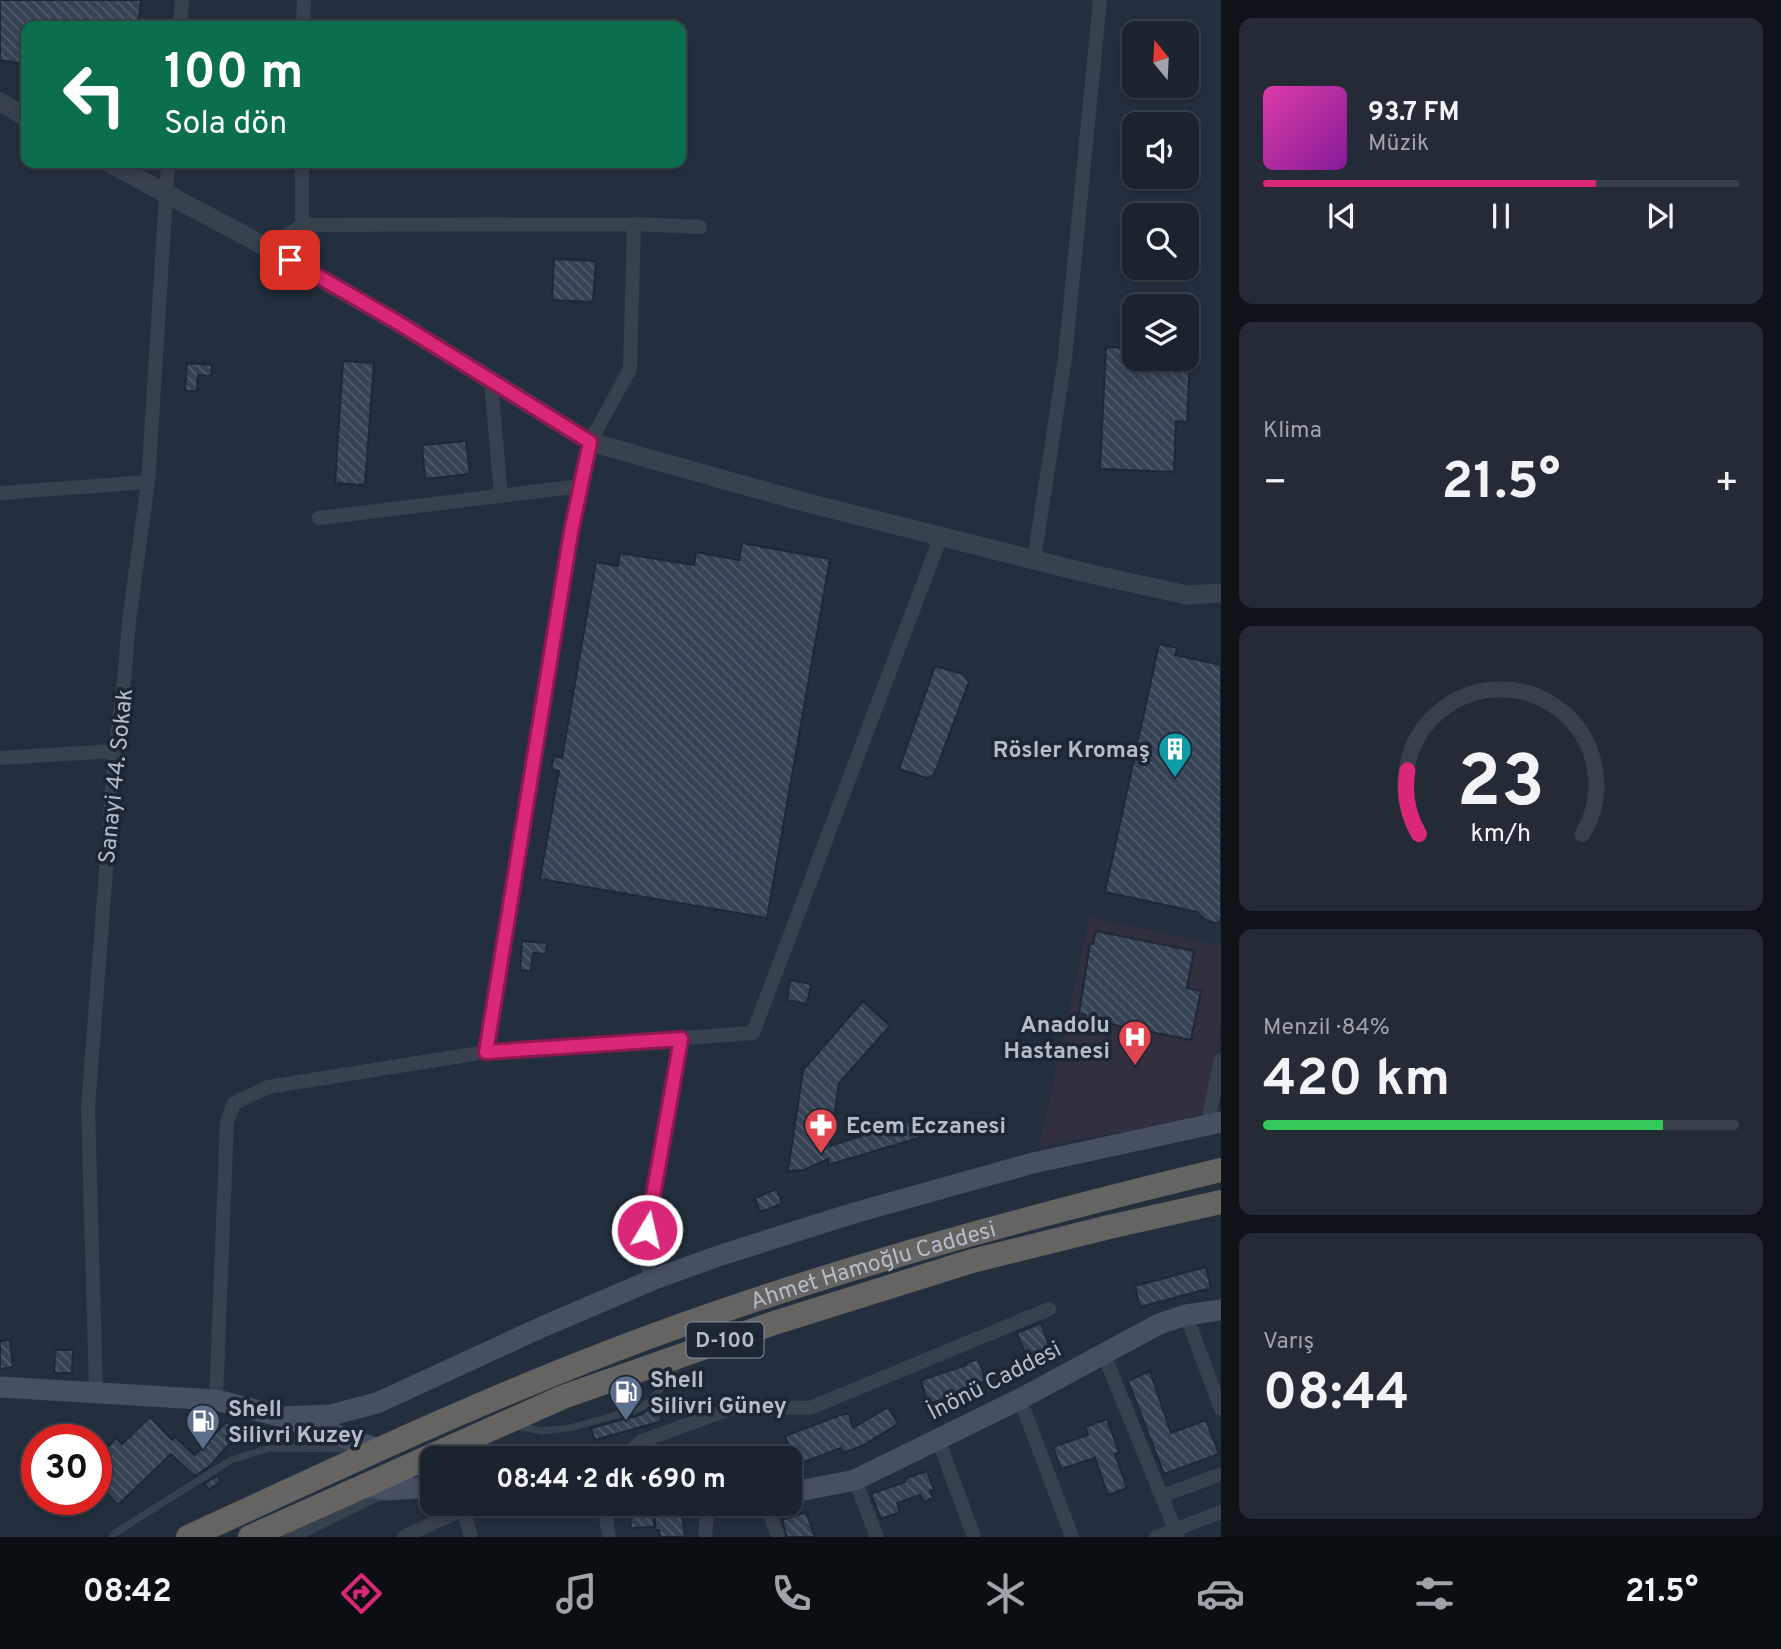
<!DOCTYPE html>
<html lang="tr">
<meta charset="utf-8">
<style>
:root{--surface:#1b232e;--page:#242b36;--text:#f1f3f6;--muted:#a0a4aa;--line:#39404a;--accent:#db2777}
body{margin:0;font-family:Overpass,sans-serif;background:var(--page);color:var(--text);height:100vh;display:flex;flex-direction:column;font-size:26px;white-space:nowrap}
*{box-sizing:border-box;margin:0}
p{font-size:23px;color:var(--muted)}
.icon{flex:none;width:38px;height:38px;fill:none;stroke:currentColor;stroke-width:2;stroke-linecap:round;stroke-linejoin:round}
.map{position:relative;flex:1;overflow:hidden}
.sheet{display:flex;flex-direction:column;gap:18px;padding:18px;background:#0f1319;width:560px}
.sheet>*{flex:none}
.banner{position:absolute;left:21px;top:21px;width:665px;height:147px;border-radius:14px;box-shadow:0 4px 10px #0003,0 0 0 2px var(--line);background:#0b6e4f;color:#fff;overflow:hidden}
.needle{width:46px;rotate:342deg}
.tools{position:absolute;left:1122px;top:21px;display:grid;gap:14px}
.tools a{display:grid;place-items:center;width:77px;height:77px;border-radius:14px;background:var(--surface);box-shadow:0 4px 10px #0003,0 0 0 2px var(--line);font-size:35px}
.speed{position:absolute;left:21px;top:1424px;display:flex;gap:14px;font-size:35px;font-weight:700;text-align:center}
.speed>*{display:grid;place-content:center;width:91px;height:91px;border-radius:50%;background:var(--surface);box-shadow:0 4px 10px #0003,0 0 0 2px var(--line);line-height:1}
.speed .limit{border:10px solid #d22;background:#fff;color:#111}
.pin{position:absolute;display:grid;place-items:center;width:60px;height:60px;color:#fff;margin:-30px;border-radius:14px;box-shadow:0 4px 10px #0006}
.me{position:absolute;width:77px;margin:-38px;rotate:9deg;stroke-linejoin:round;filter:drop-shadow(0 0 5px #0008)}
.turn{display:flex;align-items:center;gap:24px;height:147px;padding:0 28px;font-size:32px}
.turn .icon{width:91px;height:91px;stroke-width:2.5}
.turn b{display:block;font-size:49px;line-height:60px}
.big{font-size:52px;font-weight:700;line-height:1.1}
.sheet .tile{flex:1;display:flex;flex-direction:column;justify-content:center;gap:10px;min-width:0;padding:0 24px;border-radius:14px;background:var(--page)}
.sheet .dial{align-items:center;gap:0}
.dial svg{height:182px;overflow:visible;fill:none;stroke:var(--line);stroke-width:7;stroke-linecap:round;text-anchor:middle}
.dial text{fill:var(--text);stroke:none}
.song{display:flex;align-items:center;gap:21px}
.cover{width:84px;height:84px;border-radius:10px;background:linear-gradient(135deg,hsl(320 70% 55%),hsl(290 70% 35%))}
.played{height:7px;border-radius:4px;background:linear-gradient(90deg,var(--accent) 70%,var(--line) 70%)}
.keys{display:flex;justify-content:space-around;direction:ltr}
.heat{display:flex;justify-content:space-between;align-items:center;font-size:38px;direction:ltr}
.charge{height:10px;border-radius:5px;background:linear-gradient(90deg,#34c759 84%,var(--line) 0)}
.trip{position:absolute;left:420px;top:1446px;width:382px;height:70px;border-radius:14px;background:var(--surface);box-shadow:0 4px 10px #0003,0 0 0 2px var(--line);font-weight:700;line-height:70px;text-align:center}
.menu{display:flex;height:112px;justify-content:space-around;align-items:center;background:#0b0e12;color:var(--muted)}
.menu .icon{width:49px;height:49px}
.menu .current{color:var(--accent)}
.menu b{font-size:32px;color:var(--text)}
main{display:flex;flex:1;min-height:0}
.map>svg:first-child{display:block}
.medical{fill:#32303f}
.building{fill:url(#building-back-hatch);stroke:#1f2835;stroke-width:2}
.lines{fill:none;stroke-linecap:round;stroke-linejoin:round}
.service{stroke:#38414e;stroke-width:7}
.minor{stroke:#38414e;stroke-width:14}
.tertiary{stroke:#38414e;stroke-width:19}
.secondary{stroke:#465061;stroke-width:21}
.trunk{stroke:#656462;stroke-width:24}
.route-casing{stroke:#8e194d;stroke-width:18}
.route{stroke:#db2777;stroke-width:12}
.labels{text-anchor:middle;stroke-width:7;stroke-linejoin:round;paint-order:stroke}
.shield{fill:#1d2633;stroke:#878f9c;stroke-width:2}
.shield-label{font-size:21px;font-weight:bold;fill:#b4bcc9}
.poi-label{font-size:23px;font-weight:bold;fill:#b4bcc9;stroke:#1d2633;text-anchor:start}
.street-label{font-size:23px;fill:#b4bcc9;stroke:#1d2633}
</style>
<main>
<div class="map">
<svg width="1221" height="1537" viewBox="0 0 1221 1537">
<defs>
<pattern id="building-back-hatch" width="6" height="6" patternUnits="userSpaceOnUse" patternTransform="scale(1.75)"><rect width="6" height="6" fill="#364354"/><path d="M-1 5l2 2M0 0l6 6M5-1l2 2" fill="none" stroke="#515c6b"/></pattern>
</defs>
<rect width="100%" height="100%" fill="#242f3e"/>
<path class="medical" d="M 1090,917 L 1221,946 L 1221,1025 L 1206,1109 L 1191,1120 L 1039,1147 Z"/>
<path class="building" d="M 0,0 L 141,0 L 138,26 L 26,26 L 26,64 L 0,60 Z
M 554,259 L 596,261 L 593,302 L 552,300 Z
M 1106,347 L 1134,348 L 1134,359 L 1190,359 L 1187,422 L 1176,421 L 1174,472 L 1100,469 Z
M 343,361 L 374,363 L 365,485 L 335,483 Z
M 187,363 L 212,365 L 211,376 L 198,375 L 197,391 L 185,391 Z
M 466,441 L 470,474 L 425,479 L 422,445 Z
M 742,543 L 830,559 L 767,918 L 540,879 L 559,771 L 551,769 L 554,756 L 562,758 L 596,562 L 618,566 L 620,553 L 694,565 L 696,552 L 739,560 Z
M 1159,644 L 1177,648 L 1175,655 L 1221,665 L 1221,922 L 1216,923 L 1205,920 L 1197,912 L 1105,892 Z
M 935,666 L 963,674 L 969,682 L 934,775 L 927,778 L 899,769 Z
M 1096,931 L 1194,951 L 1187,988 L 1201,991 L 1191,1040 L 1085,1019 L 1086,1015 L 1079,1013 L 1090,943 L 1093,944 Z
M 522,941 L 547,943 L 546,954 L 533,953 L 531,971 L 520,970 Z
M 790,980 L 811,984 L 807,1004 L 787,1000 Z
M 863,1001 L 890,1026 L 839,1083 L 830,1146 L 864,1135 L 862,1129 L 888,1121 L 890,1127 L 920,1118 L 926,1121 L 922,1137 L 828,1165 L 828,1159 L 804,1170 L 788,1171 L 803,1070 Z
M 777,1189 L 782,1204 L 760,1212 L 755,1198 Z
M 1206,1267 L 1211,1288 L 1140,1307 L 1135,1286 Z
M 1041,1323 L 1050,1349 L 1027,1358 L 1017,1333 Z
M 10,1340 L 13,1367 L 0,1369 L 0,1341 Z
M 55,1350 L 73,1350 L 72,1373 L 54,1373 Z
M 978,1359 L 986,1381 L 960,1390 L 961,1394 L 928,1404 L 921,1380 L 967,1365 L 966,1363 Z
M 1150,1371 L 1171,1433 L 1206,1420 L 1219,1454 L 1164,1474 L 1128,1381 Z
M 657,1405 L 662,1421 L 595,1440 L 591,1428 L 640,1415 Z
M 888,1407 L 898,1424 L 862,1446 L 843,1453 L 841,1448 L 796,1465 L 785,1436 L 843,1414 L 849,1414 L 853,1428 Z
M 150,1417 L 172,1440 L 175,1437 L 195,1455 L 226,1422 L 239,1433 L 210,1466 L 195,1476 L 171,1454 L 118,1505 L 96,1481 L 96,1433 L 109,1446 L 116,1438 L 122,1444 Z
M 1107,1419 L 1119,1452 L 1115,1454 L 1127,1488 L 1108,1495 L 1095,1458 L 1061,1469 L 1053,1447 L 1088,1435 L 1085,1427 Z
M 927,1471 L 934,1490 L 930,1491 L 933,1498 L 924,1502 L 920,1495 L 897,1503 L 900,1512 L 881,1519 L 871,1494 L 905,1482 L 904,1479 Z
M 217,1476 L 221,1481 L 209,1490 L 204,1484 Z
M 653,1503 L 654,1527 L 631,1528 L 629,1505 Z
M 806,1512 L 815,1537 L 787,1537 L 782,1520 Z
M 682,1514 L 685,1537 L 660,1537 L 659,1530 L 656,1530 L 654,1517 Z"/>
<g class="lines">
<path class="service" d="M 516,1426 L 542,1431 L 570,1428 L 638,1409 L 650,1402 L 680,1364
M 112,1537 L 115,1533 L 231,1460 L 270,1448 L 352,1449"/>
<path class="minor" d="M 180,26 L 182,0
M 303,26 L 304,0
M 302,225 L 302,163
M 268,248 L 302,225 L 634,224 L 700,227
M 491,382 L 501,496
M 0,493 L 148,482
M 319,518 L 581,486
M 1034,560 L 1065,358 L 1100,0
M 0,758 L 115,751
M 486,1052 L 571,532 L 590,442 L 630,369 L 634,224
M 1207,1125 L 1221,1060
M 652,1280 L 643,1253 L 681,1039
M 1186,1315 L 1221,1409
M 1103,1352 L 1178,1537
M 96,1391 L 88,1108 L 115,751 L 124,681 L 129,621 L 148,482 L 168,163
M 1020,1399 L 1072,1537
M 216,1400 L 227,1122 L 234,1103 L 268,1087 L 486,1052 L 753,1033 L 941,536
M 938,1439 L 974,1537
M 621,1458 L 642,1441 L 736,1407 L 810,1408 L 1049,1309
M 855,1480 L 877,1537
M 1162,1496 L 1221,1474
M 604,1503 L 609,1537
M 766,1503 L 778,1537
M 463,1509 L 471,1537
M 290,1537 L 386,1490
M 404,1537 L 476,1503
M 705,1537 L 708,1503
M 1156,1537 L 1221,1512"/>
<path class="tertiary" d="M 0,102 L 26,117
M 109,163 L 268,248 L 397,322 L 590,442 L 804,502 L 1082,572 L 1187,595 L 1221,593"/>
<path class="secondary" d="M 0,1387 L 216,1400 L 283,1417 L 378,1449
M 283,1417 L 331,1415 L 377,1403 L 542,1327 L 652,1280 L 718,1256 L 854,1213 L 1033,1163 L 1221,1122
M 361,1486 L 387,1490 L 432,1487
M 789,1493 L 855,1480 L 1020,1399 L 1159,1324 L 1186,1315 L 1221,1310"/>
<g class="trunk">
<path id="s1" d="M 188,1537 C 328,1473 468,1406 612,1351 C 810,1275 1015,1220 1221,1170"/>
<path d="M 250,1537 L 563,1397 L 774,1323 L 972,1261 L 1109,1227 L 1221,1202"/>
</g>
</g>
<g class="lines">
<g class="route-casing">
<path id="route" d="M 290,260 L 397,322 L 590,442 L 571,532 L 486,1052 L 681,1039 L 647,1230"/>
</g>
<use href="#route" class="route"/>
</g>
<defs>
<g id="building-pin" transform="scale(1.75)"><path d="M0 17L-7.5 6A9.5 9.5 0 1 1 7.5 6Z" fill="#0f9aa8" stroke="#1d2633"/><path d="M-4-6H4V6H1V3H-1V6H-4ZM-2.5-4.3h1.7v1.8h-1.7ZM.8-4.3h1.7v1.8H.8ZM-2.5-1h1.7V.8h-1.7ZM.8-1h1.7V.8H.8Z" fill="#fff"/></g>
<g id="hospital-pin" transform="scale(1.75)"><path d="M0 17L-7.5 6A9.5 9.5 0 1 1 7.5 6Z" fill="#e0444e" stroke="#1d2633"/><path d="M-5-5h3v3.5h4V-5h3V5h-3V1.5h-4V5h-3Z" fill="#fff"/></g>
<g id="pharmacy-pin" transform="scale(1.75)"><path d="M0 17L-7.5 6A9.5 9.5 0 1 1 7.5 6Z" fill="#e0444e" stroke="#1d2633"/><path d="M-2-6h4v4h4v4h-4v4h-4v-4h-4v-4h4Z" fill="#fff"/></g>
<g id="fuel-pin" transform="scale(1.75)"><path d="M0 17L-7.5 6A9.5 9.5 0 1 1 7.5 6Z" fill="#5c6f8a" stroke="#1d2633"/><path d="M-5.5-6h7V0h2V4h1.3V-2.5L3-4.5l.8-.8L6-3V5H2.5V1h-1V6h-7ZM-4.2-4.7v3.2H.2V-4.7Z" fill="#fff"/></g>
</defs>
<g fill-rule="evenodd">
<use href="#building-pin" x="1175" y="749"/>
<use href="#hospital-pin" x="1135" y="1037"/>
<use href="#pharmacy-pin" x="821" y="1125"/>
<use href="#fuel-pin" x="626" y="1392"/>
<use href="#fuel-pin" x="203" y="1421"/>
</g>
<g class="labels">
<rect class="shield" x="686.5" y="1322.5" width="77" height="35" rx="5"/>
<g class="shield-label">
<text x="725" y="1347">D-100</text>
</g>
<g class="poi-label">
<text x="1150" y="757" text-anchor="end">Rösler Kromaş</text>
<text x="1110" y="1032" text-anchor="end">Anadolu<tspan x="1110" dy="26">Hastanesi</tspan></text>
<text x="846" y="1133">Ecem Eczanesi</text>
<text x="650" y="1387">Shell<tspan x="650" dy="26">Silivri Güney</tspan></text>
<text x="228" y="1416">Shell<tspan x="228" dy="26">Silivri Kuzey</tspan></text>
</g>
<g class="street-label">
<text transform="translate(115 776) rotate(-84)" y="8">Sanayi 44. Sokak</text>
<text dy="8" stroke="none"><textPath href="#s1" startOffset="738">Ahmet Hamoğlu Caddesi</textPath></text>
<text transform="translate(994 1380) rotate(-27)" y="8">İnönü Caddesi</text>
</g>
</g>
</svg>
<div class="tools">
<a><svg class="needle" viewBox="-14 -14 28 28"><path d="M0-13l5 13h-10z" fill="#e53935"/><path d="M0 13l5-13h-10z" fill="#a0a4aa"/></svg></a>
<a><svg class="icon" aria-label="sound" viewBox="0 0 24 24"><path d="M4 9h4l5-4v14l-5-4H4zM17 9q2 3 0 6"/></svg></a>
<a><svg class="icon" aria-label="search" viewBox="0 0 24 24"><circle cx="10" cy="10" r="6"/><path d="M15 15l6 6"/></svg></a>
<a><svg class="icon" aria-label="layers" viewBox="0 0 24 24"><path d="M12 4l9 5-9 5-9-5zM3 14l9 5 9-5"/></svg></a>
</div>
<div class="speed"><div class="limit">30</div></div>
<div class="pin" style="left:290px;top:260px;background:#d93025"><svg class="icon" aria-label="arrive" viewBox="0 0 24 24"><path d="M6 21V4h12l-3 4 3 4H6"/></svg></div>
<svg class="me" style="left:647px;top:1230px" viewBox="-20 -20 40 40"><circle r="17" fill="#db2777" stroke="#fff" stroke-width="3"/><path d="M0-11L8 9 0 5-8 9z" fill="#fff"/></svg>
<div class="trip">08:44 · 2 dk · 690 m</div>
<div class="banner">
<div class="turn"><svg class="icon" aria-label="left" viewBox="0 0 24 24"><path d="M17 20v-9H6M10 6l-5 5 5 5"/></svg><div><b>100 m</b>Sola dön</div></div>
</div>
</div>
<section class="sheet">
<div class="tile">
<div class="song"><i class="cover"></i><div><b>93.7 FM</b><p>Müzik</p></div></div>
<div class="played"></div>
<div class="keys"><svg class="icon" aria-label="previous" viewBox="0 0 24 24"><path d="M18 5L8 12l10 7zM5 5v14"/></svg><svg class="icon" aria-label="pause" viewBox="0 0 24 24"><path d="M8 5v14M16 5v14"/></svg><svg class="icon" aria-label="next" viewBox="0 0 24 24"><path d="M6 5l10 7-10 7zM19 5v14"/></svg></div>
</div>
<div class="tile"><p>Klima</p>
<div class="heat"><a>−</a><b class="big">21.5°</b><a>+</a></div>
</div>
<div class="tile dial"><svg viewBox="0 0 100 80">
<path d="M14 69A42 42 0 1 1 86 69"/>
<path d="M14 69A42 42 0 0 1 9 41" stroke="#db2777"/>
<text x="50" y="56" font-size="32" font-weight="700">23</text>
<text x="50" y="72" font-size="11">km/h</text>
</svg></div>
<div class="tile"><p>Menzil · 84%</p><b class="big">420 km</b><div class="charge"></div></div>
<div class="tile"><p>Varış</p><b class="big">08:44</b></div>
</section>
</main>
<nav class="menu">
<b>08:42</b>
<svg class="icon current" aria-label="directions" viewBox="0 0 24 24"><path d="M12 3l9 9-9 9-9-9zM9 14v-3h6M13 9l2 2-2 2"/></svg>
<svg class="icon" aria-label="music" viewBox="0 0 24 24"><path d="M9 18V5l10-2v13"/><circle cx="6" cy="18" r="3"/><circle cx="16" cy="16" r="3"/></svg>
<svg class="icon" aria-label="phone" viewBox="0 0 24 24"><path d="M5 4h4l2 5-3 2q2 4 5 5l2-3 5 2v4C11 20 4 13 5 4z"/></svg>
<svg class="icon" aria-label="climate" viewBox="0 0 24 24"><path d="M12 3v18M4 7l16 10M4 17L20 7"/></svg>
<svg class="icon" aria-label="car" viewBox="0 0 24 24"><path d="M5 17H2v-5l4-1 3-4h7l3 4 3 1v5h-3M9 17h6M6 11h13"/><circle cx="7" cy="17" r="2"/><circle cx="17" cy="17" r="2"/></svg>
<svg class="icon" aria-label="filters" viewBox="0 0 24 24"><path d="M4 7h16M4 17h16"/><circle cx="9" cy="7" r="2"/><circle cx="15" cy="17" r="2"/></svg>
<b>21.5°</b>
</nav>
